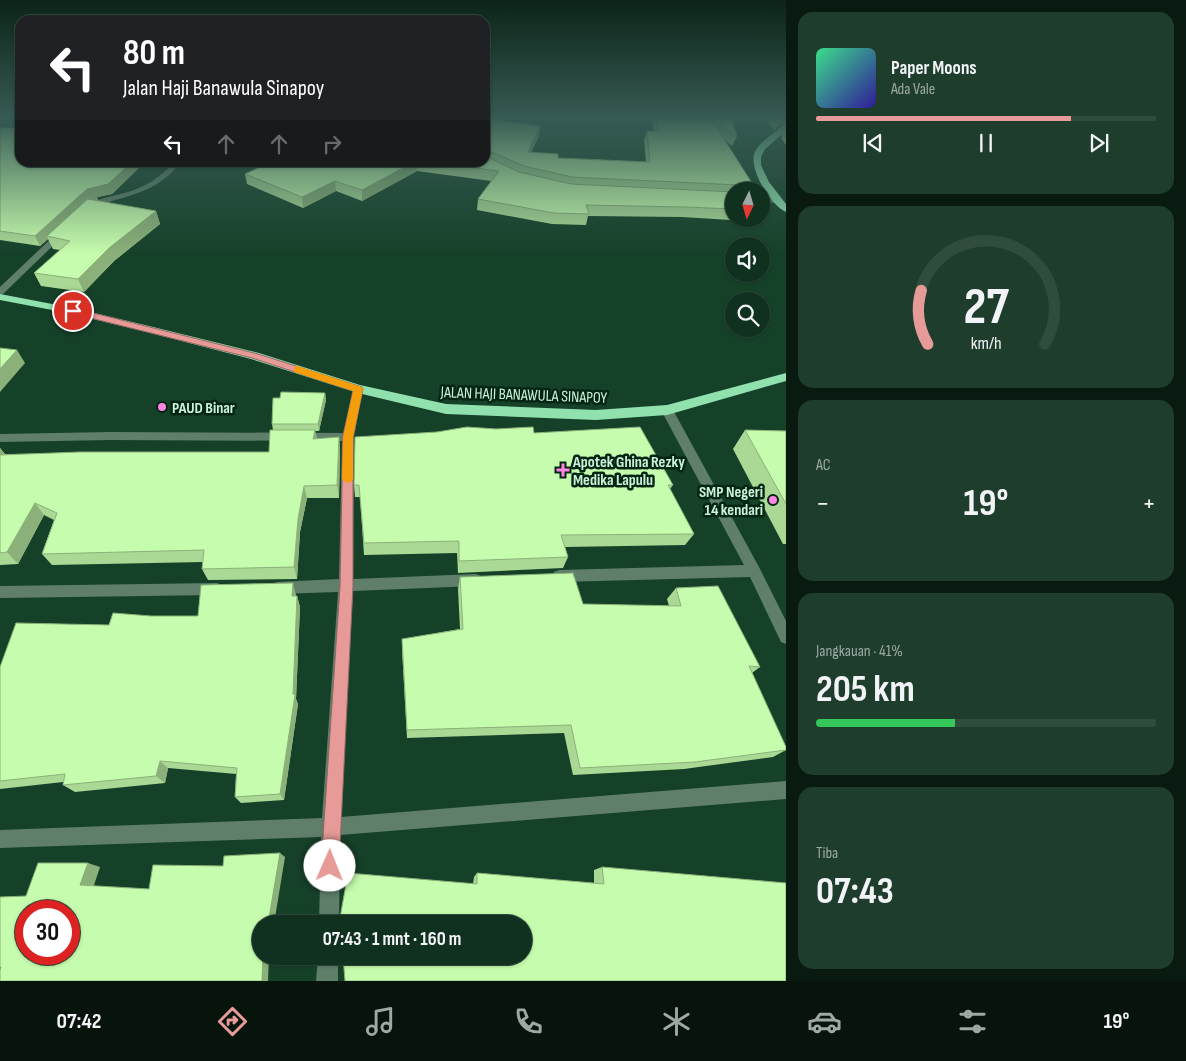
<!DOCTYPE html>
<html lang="id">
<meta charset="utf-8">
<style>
:root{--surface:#10311f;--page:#1e3d2c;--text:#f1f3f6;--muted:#9ca9a4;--line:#304c3d;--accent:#e69b98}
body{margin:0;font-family:"Sofia Sans Condensed",sans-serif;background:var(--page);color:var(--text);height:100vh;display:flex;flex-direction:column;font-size:19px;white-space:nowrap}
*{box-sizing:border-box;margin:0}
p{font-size:16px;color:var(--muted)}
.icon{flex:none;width:28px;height:28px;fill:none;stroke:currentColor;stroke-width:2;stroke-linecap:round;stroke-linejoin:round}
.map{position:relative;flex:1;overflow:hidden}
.sheet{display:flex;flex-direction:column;gap:12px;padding:12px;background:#091b11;width:400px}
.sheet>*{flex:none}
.top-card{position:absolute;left:15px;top:15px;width:475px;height:152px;border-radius:15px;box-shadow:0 1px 4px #0004,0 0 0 1px var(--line);background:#202124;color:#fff;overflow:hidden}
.needle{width:32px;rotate:185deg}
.controls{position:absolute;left:725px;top:182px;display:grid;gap:10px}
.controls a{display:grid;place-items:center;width:45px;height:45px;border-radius:50%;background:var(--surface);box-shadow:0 1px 4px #0004,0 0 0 1px var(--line);font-size:25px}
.speed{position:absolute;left:15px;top:900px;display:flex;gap:10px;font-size:25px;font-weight:700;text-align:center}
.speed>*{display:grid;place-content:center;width:65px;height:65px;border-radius:50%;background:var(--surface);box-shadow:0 1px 4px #0004,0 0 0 1px var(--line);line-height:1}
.speed .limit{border:8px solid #d22;background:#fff;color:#111}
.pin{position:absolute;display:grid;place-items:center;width:42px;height:42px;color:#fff;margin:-21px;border:2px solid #fff;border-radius:50%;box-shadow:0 1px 5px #0007}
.me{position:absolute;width:55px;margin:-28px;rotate:1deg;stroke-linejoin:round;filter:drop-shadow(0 0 4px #0008)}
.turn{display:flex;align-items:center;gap:18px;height:105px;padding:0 25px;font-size:22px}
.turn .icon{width:65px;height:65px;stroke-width:2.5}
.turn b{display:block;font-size:35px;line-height:42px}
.lanes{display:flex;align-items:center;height:48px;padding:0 25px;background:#0003;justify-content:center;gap:25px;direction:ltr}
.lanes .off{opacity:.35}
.big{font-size:38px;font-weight:700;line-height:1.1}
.sheet .card{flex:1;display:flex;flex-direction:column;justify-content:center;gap:8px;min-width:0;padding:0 18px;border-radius:15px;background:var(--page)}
.sheet .dial{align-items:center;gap:0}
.dial svg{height:130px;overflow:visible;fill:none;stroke:var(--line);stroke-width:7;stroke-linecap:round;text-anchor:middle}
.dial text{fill:var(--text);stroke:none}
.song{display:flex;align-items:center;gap:15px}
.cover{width:60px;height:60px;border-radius:8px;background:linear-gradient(135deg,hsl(150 70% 55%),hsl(250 70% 35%))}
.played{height:5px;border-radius:2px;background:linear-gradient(90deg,var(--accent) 75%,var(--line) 75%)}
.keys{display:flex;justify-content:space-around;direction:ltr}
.heat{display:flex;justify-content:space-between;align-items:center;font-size:28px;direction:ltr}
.charge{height:8px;border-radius:4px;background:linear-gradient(90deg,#34c759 41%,var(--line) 0)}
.trip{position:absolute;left:252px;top:915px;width:280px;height:50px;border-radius:25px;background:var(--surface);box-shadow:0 1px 4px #0004,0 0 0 1px var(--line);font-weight:700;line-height:50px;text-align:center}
.tabs{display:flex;height:80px;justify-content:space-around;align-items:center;background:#06140c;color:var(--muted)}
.tabs .icon{width:35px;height:35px}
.tabs .current{color:var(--accent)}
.tabs b{font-size:22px;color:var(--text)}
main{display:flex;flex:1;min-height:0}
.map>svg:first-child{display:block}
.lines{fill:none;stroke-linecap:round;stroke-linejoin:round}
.minor{fill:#5f7f6a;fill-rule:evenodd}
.highway{fill:#91e1af;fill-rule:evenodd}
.wall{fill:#aad995}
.shaded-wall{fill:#8bb079}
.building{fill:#c6fcad;stroke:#8bb079;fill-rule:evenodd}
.route{fill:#e69b98;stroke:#966563}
.slow{fill:#f59e0b}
.poi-dot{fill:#fd86e3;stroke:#032613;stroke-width:2}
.labels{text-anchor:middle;stroke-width:5;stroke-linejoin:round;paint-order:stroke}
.street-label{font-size:16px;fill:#cbf2d8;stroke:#032613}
.poi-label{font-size:16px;font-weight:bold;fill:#cbf2d8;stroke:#032613;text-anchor:start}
</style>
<main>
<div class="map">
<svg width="786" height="981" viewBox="0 0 786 981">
<rect width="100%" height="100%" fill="#164129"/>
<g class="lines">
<path class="minor" d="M 174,162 L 181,162 C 164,184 144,192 119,199 C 108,202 99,204 90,211 L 83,209 C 93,199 110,197 124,193 C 144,188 160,178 174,162 Z
M 761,198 L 778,199 L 782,201 L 778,203 L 761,202 Z
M 59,231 L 66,233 L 3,294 L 0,295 L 0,287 Z
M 358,385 L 363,389 L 354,437 L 353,579 L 476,574 L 481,576 L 483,580 L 481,584 L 476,586 L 353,591 L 341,817 L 786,781 L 786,799 L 340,835 L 339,924 L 319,924 L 321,837 L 0,848 L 0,830 L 322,818 L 338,592 L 277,594 L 272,592 L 270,588 L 272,584 L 277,582 L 339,579 L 342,441 L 110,440 L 0,442 L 0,434 L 110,432 L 343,433 L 353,389 Z
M 667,406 L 673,410 L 759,567 L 786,621 L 786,644 L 781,642 L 750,577 L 559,582 L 554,580 L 552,576 L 554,572 L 559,570 L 744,565 L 661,410 Z
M 217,583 L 222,585 L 224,589 L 222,593 L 217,595 L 0,598 L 0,586 Z
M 318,956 L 338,956 L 338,981 L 316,981 Z"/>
<path class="highway" d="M 783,125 L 786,125 L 786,131 L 765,149 L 761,157 L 761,165 L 769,182 L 786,204 L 786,212 C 772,207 747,167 755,152 C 760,141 774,134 783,125 Z
M 0,294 L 73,308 L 149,326 L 259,353 L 360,385 L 446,404 L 596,410 L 667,405 L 786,373 L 786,381 L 667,415 L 596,420 L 446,414 L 358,393 L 251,359 L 147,332 L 73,314 L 0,300 Z"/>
</g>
<path class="wall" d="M 652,117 L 731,117 L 737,136 L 732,146 L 724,139 L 757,191 L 734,191 L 734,219 L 761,219 L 761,199 L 769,211 L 763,222 L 682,217 L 588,216 L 586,225 L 552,224 L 477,210 L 478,199 L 491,181 L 417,171 L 362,201 L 336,191 L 303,208 L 247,184 L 245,174 L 271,162 L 485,162 L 485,118 L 539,136 L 531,152 L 558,158 L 646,162 L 644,140 L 647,131 L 654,131 Z
M 764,117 L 786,117 L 786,124 L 782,124 L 774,130 Z
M 0,128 L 20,162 L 145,162 L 112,194 L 97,197 L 98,201 L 156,211 L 160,224 L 114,261 L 84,292 L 41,286 L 34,273 L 60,250 L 53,249 L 48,239 L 40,246 L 0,240 Z
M 786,129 L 786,145 L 781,138 L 784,131 Z
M 325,393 L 326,400 L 319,431 L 315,431 L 317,439 L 339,437 L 340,450 L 339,498 L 307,498 L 300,532 L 297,579 L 208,580 L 202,569 L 203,562 L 52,565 L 42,554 L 54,520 L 44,515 L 18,564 L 0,565 L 0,448 L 5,454 L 269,452 L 273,430 L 272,424 L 280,398 Z
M 745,430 L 786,431 L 786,544 L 783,544 L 733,449 Z
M 534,433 L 673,485 L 670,489 L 694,534 L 685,545 L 565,547 L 568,557 L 563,568 L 458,573 L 457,553 L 364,555 L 360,497 L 355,497 L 354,485 Z
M 460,577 L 583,604 L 669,606 L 667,599 L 676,588 L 760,667 L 752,673 L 786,747 L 786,750 L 773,757 L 684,769 L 573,775 L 564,733 L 407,738 L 402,649 L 402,639 L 460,629 L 458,589 Z
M 296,595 L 296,596 L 297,596 L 300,607 L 296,699 L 298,704 L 284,800 L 241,803 L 235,797 L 236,774 L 168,768 L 165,783 L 75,792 L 63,785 L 63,782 L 0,789 L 0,667 L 109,625 L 151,616 L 198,616 Z
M 602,867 L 786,981 L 473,884 L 474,877 L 477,873 L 594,883 L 594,870 Z"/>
<path class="shaded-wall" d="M 785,117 L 782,124 L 774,130 L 778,123 Z
M 540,126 L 539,136 L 526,162 L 528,152 Z
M 132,162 L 145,162 L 112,194 L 97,197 L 100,205 L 47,236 L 48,239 L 40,246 L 35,236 L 87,189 Z
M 414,162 L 417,162 L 417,171 L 362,201 L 362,190 Z
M 335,181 L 336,191 L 303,208 L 302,197 Z
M 156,211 L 160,224 L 114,261 L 84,292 L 78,279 L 109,248 Z
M 17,350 L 25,363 L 0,392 L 0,369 Z
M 325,393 L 326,400 L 319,431 L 318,424 Z
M 315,430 L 317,443 L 313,439 Z
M 339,437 L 340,450 L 339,498 L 337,485 Z
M 0,448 L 6,456 L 0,466 Z
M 304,486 L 307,498 L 300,532 L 297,579 L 294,567 L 298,519 Z
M 35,503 L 44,515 L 18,564 L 7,552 Z
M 293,583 L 296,595 L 295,607 L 292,596 Z
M 297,596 L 300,607 L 296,699 L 298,704 L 284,800 L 280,794 L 293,694 Z
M 160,761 L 168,768 L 165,783 L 156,776 Z
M 280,853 L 285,857 L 274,924 L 268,924 Z
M 88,863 L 100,867 L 93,888 L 80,885 Z
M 263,956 L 269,956 L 268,981 L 262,981 Z"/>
<path class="building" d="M 656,117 L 710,117 L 757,191 L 740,191 L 741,190 L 739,185 L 572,177 L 524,166 L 485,149 L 485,118 L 540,126 L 528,152 L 558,154 L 558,158 L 650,162 L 647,131 L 659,132 Z
M 711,117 L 731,117 L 737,136 Z
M 773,117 L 785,117 L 778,123 Z
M 0,128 L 20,128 L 20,162 L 132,162 L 108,184 L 87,189 L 35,236 L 0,231 Z
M 485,156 L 519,172 L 571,184 L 734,192 L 734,209 L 686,207 L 586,205 L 589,214 L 554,213 L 478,199 L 499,171 L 430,162 L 485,162 Z
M 271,162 L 414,162 L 362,190 L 335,181 L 302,197 L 245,174 Z
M 95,193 L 88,199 L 156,211 L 109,248 L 78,279 L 34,273 L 70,241 L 47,236 L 93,194 Z
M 761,199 L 769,211 L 761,211 Z
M 0,348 L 17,350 L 0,369 Z
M 281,392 L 325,393 L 318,424 L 272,424 L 273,398 L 280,398 Z
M 467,427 L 496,429 L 533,427 L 534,433 L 640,427 L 673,485 L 668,485 L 694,534 L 561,535 L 568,557 L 459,561 L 459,541 L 364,543 L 359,485 L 354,485 L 355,437 L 437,432 Z
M 270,430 L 315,430 L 313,439 L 339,437 L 337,485 L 304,486 L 298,519 L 294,567 L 202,569 L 204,550 L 42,554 L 57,513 L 35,503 L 7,552 L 0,553 L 0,455 L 80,452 L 269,452 Z
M 745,430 L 786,431 L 786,504 Z
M 573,573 L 583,604 L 681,606 L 676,588 L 718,586 L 760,667 L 749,666 L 786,747 L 786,750 L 695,762 L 580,768 L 571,725 L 407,730 L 402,639 L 463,629 L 460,577 Z
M 293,583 L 292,596 L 297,596 L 293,694 L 295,695 L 280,794 L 235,797 L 237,768 L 160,761 L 156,776 L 63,785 L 65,774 L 0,781 L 0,667 L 16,623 L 109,625 L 113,613 L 151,616 L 198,616 L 201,585 Z
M 280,853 L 268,924 L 261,924 L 261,956 L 263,956 L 262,981 L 0,981 L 0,970 L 1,967 L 0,967 L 0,897 L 26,896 L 38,863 L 88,863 L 80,885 L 149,889 L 153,865 L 223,866 L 224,856 ZM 26,911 L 69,911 L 69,954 L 26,954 Z
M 602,867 L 786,883 L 786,981 L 345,981 L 343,956 L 524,956 L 524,924 L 340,924 L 340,918 L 348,873 L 477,884 L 477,873 L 604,884 Z"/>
<linearGradient id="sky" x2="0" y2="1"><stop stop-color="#0c2417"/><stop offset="0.46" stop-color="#365a54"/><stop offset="1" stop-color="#365a54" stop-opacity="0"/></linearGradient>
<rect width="786" height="254" fill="url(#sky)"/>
<path class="route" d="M 73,308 L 258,354 L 362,387 L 363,389 L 353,437 L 353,586 L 339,866 L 336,872 L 330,875 L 324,872 L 321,866 L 340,586 L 343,437 L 353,391 L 252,358 L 70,313 L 70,309 Z"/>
<path class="slow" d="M 297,366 L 362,387 L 363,389 L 353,437 L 353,479 L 351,482 L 347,483 L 342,479 L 343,437 L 353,391 L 294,372 L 294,367 Z"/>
<g class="poi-dot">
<circle cx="162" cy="407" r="5"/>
<path d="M560.5 462.5h5v5h5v5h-5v5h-5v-5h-5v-5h5z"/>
<circle cx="773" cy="500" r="5"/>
</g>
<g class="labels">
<g class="street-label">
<text transform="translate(524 394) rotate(2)" y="6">JALAN HAJI BANAWULA SINAPOY</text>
</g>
<g class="poi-label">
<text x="172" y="413">PAUD Binar</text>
<text x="573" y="467">Apotek Ghina Rezky<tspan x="573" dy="18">Medika Lapulu</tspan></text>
<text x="763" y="497" text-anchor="end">SMP Negeri<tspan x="763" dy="18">14 kendari</tspan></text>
</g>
</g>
</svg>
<div class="controls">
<a><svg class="needle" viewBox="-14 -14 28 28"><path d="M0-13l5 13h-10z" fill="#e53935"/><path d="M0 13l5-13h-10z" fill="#9ca9a4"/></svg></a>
<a><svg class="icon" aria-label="sound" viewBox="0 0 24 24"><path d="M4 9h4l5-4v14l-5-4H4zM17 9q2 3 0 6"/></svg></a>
<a><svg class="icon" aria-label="search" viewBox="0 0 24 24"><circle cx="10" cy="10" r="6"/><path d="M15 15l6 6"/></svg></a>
</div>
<div class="speed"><div class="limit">30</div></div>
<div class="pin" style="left:73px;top:311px;background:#d93025"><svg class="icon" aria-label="arrive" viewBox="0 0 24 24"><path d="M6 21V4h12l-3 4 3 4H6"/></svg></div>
<svg class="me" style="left:330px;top:866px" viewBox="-20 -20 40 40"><circle r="19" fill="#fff"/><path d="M0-13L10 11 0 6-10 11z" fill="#e69b98"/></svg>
<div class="trip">07:43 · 1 mnt · 160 m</div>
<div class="top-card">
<div class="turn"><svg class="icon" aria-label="left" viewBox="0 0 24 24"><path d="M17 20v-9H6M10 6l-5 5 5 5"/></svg><div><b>80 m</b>Jalan Haji Banawula Sinapoy</div></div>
<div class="lanes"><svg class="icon" aria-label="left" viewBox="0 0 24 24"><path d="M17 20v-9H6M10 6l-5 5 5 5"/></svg><svg class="icon off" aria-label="ahead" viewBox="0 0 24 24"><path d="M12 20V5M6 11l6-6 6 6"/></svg><svg class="icon off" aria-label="ahead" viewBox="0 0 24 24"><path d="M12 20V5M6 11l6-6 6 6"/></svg><svg class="icon off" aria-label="right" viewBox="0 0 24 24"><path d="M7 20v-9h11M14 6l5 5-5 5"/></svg></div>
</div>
</div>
<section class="sheet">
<div class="card">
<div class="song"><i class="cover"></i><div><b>Paper Moons</b><p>Ada Vale</p></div></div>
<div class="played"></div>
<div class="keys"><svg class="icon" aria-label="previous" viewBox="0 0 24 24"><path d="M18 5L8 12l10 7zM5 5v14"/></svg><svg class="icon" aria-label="pause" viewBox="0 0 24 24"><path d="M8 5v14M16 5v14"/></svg><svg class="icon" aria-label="next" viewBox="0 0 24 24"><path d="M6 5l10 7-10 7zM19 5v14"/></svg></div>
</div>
<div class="card dial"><svg viewBox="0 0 100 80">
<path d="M14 69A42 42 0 1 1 86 69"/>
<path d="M14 69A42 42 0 0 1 10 36" stroke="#e69b98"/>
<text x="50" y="56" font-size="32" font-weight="700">27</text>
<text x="50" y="72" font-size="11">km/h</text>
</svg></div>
<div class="card"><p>AC</p>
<div class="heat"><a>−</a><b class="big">19°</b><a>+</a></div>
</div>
<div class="card"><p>Jangkauan · 41%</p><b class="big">205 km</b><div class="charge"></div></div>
<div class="card"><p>Tiba</p><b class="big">07:43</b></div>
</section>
</main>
<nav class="tabs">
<b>07:42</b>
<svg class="icon current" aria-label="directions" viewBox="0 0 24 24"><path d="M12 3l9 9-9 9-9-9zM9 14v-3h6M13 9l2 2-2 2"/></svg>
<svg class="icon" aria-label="music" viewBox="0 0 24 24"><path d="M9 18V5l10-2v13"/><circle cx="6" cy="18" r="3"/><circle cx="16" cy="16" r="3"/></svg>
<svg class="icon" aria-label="phone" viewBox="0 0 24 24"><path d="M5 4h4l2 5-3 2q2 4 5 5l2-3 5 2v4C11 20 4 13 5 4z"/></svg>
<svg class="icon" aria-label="climate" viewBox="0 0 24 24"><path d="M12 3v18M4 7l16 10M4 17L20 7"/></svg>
<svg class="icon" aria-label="car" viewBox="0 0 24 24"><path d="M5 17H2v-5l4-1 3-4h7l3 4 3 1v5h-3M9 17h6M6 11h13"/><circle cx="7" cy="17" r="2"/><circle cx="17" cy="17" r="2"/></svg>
<svg class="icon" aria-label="filters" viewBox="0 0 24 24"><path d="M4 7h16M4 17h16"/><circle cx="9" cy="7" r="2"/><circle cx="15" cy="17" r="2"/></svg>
<b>19°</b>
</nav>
